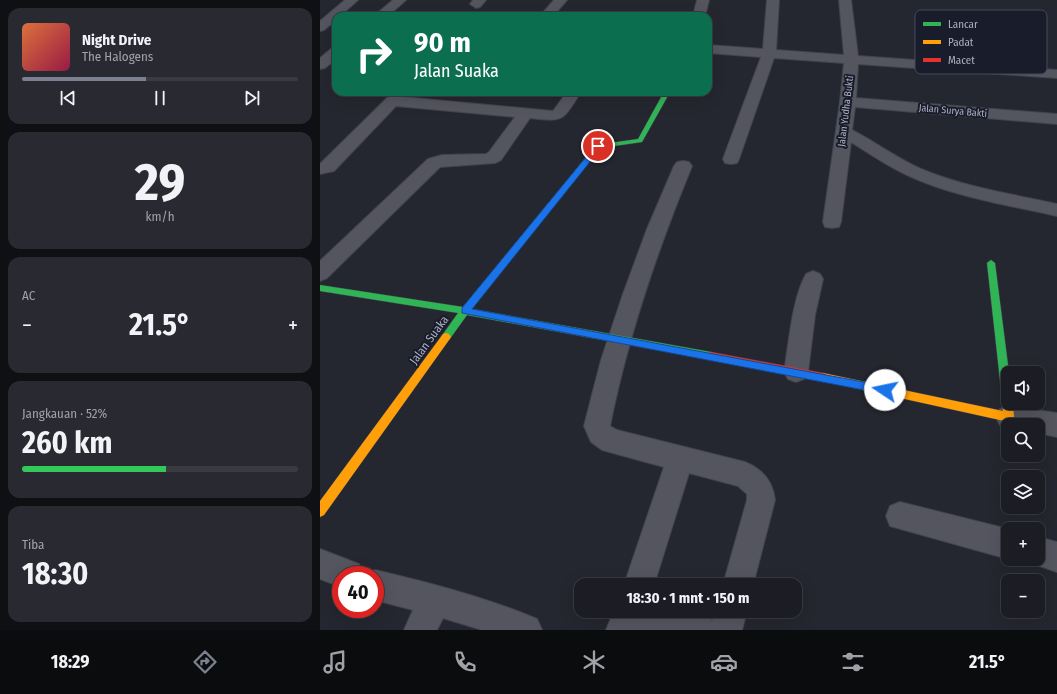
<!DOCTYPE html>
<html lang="id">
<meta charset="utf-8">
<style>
:root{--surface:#1c1d24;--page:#292a31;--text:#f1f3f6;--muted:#a0a2a6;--line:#3a3b41;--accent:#7d8090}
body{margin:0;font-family:"Fira Sans Condensed",sans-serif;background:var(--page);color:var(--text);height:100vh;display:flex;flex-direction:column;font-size:15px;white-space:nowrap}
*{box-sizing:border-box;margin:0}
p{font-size:13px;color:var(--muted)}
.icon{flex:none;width:22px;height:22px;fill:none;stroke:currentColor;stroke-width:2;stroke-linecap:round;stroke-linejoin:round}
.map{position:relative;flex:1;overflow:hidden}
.sheet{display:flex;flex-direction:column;gap:8px;padding:8px;background:#0f1014;width:320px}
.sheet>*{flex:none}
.hud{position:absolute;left:12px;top:12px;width:380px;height:84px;border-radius:12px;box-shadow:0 4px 16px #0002,0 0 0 1px var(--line);background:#0b6e4f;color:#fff;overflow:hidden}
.fabs{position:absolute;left:681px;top:366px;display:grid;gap:8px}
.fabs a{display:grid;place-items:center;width:44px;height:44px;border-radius:8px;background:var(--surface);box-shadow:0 4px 16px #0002,0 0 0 1px var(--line);font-size:20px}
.speed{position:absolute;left:12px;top:566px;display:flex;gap:8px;font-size:20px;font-weight:700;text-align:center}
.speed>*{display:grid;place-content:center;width:52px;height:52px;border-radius:50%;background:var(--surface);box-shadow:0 4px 16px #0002,0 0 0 1px var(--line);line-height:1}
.speed .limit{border:6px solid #d22;background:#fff;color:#111}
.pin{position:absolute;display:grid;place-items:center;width:34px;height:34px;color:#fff;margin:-17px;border:2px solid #fff;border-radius:50%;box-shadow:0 1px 4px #0007}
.me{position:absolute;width:44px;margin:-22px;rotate:281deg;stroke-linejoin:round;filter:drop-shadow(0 0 3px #0008)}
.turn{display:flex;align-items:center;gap:14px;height:84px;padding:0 16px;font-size:18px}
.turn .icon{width:52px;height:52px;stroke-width:2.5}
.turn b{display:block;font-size:28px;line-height:34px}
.big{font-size:30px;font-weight:700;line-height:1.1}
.sheet .card{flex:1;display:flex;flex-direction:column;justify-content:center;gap:6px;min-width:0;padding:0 14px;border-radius:12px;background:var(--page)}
.sheet .dial{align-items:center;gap:0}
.dial b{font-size:52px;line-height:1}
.song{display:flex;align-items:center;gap:12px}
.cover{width:48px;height:48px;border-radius:6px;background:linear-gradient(135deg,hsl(20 70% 55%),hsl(340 70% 35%))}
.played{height:4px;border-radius:2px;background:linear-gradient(90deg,var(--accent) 45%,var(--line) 45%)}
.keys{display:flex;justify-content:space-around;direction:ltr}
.heat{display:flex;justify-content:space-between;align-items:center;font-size:22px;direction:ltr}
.charge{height:6px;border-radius:3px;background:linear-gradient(90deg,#34c759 52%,var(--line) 0)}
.trip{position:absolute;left:254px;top:578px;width:228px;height:40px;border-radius:12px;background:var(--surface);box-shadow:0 4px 16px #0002,0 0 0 1px var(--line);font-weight:700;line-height:40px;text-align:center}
.tab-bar{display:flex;height:64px;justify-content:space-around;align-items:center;background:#0b0c0e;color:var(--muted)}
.tab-bar .icon{width:28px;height:28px}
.tab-bar .selected{color:var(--accent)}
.tab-bar b{font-size:18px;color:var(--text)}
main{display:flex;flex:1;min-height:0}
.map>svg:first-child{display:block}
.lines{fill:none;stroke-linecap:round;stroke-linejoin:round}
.street-casing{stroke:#41444d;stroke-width:2}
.fast-casing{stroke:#41444d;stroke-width:1}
.slow-casing{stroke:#41444d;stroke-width:1}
.jam-casing{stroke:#41444d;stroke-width:1}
.street{fill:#54555f;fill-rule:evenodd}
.fast{fill:#30b455;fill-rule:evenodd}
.slow{fill:#ff9f0a;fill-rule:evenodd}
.jam{fill:#e5322d;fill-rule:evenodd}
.route{fill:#1a73e8;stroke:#114b97}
.labels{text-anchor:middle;stroke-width:4;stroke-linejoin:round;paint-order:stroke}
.far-street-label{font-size:10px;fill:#adb0c3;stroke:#191c2a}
.street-label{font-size:12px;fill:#adb0c3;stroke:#191c2a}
.key{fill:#191c2a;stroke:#454858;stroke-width:1}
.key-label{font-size:11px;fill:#adb0c3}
</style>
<main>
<section class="sheet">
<div class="card">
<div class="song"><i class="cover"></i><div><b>Night Drive</b><p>The Halogens</p></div></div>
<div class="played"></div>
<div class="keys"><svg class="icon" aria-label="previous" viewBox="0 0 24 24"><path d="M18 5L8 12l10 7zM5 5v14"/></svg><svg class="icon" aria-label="pause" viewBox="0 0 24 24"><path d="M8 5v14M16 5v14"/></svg><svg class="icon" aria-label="next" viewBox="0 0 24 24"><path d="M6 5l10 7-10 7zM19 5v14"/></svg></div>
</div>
<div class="card dial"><b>29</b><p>km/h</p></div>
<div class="card"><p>AC</p>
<div class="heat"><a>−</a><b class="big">21.5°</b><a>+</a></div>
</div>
<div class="card"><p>Jangkauan · 52%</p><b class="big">260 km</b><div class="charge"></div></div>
<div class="card"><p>Tiba</p><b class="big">18:30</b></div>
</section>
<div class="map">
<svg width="737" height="630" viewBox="0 0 737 630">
<rect width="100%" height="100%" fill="#252730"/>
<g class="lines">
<g class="street-casing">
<path id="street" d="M 25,0 L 38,0 L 20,16 L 16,16 L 16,20 L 4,30 L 0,31 L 0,21 Z
M 73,0 L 86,0 L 68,16 L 54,16 Z
M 153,0 L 166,0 L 160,7 L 156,8 L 150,4 Z
M 234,0 L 247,0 L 233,16 L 220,16 Z
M 377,0 L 389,0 L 385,16 L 373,16 Z
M 447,0 L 459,0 L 456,50 L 524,55 L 519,0 L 531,0 L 538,56 L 737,70 L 737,78 L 538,64 L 536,98 L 737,114 L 737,124 L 535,107 L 532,130 C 555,142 577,158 601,169 C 644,187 692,194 737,204 L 737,216 C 688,205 635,197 589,176 C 569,167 550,154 531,142 L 521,222 L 519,227 L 512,228 L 505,227 L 503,222 L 520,102 L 524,63 L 454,58 L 419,159 L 417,163 L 411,164 L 405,163 L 403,159 L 441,57 L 388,53 L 388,45 L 443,49 Z
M 16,48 L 16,59 L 5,68 L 0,69 L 0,58 L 11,49 Z
M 247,92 L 261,92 C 242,121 245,122 210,118 L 181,160 L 175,163 L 120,167 L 7,278 L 0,281 L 0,261 L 108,159 L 122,155 L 166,154 L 169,152 L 195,117 L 76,106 L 14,171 L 0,174 L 0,164 L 67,98 L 72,96 L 233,111 Z
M 363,161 L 369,162 L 372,166 C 337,251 308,336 290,426 L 297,430 L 425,462 C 442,469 453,481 455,500 L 433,585 L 403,585 L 427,500 L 427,494 L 418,486 L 369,473 L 334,585 L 304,585 L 344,467 L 282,450 L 271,442 L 264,426 L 281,360 L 303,294 L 327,229 L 354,166 L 357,162 Z
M 493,271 L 500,274 L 503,279 L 495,315 L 488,372 L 484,379 L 476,382 L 468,379 L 464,372 C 469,343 472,299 486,274 Z
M 689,406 L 737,413 L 737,437 L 718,433 L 718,425 L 688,425 L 688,428 L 680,425 L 676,417 L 680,409 Z
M 580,502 L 688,529 L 688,559 L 570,526 L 566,516 L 570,506 Z
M 718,537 L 737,542 L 737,572 L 708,562 L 706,559 L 718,559 Z
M 0,549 L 39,564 L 43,575 L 21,575 L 21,587 L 0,579 Z
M 55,570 C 110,583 165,597 217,619 L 222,630 L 162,630 L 123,618 L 117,630 L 84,630 L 93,610 L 55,600 L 55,575 L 44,575 Z
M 294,611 L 369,611 L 391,619 L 392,621 L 395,611 L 427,611 L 422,630 L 286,630 Z"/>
</g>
<g class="fast-casing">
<path id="fast" d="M 344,92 L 350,92 L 322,142 L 280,148 L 152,309 L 391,352 L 394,353 L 396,356 L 394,359 L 391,360 L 147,315 L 129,340 L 123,340 L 121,337 L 138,313 L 0,291 L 0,285 L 143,307 L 276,145 L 318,139 Z
M 671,260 L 675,263 L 689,373 L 688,383 L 685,384 L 682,383 L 680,380 L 667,263 Z"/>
</g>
<g class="slow-casing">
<path id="slow" d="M 126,333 L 129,334 L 131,337 L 129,340 L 4,515 L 0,517 L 0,501 L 123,334 Z
M 503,373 L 683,411 L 680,380 L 682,377 L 685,376 L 688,377 L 688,403 L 693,403 L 694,417 L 693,420 L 689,422 L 503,381 L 500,380 L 498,377 L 500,374 Z"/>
</g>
<g class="jam-casing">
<path id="jam" d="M 391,352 L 503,373 L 506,374 L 508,377 L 506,380 L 503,381 L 391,360 L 388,359 L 386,356 L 388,353 Z"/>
</g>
<use href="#street" class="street"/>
<use href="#fast" class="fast"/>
<use href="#slow" class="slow"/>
<use href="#jam" class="jam"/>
</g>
<path class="route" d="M 278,144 L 282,146 L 281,148 L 152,309 L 565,386 L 569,387 L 570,390 L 569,393 L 565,394 L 142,313 L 142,308 L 276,145 Z"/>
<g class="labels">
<g class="far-street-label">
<text transform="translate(633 110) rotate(5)" y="4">Jalan Surya Bakti</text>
<text transform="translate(525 111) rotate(-83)" y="4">Jalan Yudha Bukti</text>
</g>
<g class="street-label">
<text transform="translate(109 340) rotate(-54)" y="4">Jalan Suaka</text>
</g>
</g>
<rect x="595" y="10" width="132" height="64" rx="6" class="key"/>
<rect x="603" y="22" width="18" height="4" fill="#30b455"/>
<rect x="603" y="40" width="18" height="4" fill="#ff9f0a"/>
<rect x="603" y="58" width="18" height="4" fill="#e5322d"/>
<g class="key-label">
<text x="628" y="28">Lancar</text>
<text x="628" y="46">Padat</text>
<text x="628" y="64">Macet</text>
</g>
</svg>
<div class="fabs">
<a><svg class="icon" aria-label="sound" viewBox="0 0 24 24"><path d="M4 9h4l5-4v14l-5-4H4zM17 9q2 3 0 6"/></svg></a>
<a><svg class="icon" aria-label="search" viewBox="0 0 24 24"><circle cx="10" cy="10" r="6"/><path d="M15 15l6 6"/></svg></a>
<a><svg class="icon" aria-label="layers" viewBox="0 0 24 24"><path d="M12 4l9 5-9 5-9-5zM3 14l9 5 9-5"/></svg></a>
<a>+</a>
<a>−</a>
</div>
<div class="speed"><div class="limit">40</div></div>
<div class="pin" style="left:278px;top:146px;background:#d93025"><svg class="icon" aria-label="arrive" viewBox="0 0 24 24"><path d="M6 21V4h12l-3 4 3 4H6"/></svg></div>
<svg class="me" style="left:565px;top:390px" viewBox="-20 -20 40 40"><circle r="19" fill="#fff"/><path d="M0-13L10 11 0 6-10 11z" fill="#1a73e8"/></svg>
<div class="trip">18:30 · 1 mnt · 150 m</div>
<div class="hud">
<div class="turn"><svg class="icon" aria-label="right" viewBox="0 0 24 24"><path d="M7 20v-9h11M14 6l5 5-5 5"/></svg><div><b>90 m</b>Jalan Suaka</div></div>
</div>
</div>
</main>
<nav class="tab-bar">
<b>18:29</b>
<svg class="icon selected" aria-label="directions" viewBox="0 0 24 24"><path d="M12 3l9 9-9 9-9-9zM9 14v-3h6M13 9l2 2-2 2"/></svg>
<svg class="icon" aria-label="music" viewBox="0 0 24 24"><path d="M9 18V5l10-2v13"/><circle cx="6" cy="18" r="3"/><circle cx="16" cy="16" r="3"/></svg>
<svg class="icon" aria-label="phone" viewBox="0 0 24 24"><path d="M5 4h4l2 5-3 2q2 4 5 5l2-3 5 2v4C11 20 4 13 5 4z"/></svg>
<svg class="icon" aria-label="climate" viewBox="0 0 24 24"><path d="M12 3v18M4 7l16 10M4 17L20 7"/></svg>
<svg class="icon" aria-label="car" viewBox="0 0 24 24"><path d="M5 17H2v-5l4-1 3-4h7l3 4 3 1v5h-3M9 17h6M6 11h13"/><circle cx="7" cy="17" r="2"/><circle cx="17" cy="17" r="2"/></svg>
<svg class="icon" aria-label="filters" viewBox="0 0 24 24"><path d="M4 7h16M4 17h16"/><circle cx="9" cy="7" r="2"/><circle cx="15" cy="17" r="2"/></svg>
<b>21.5°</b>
</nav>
